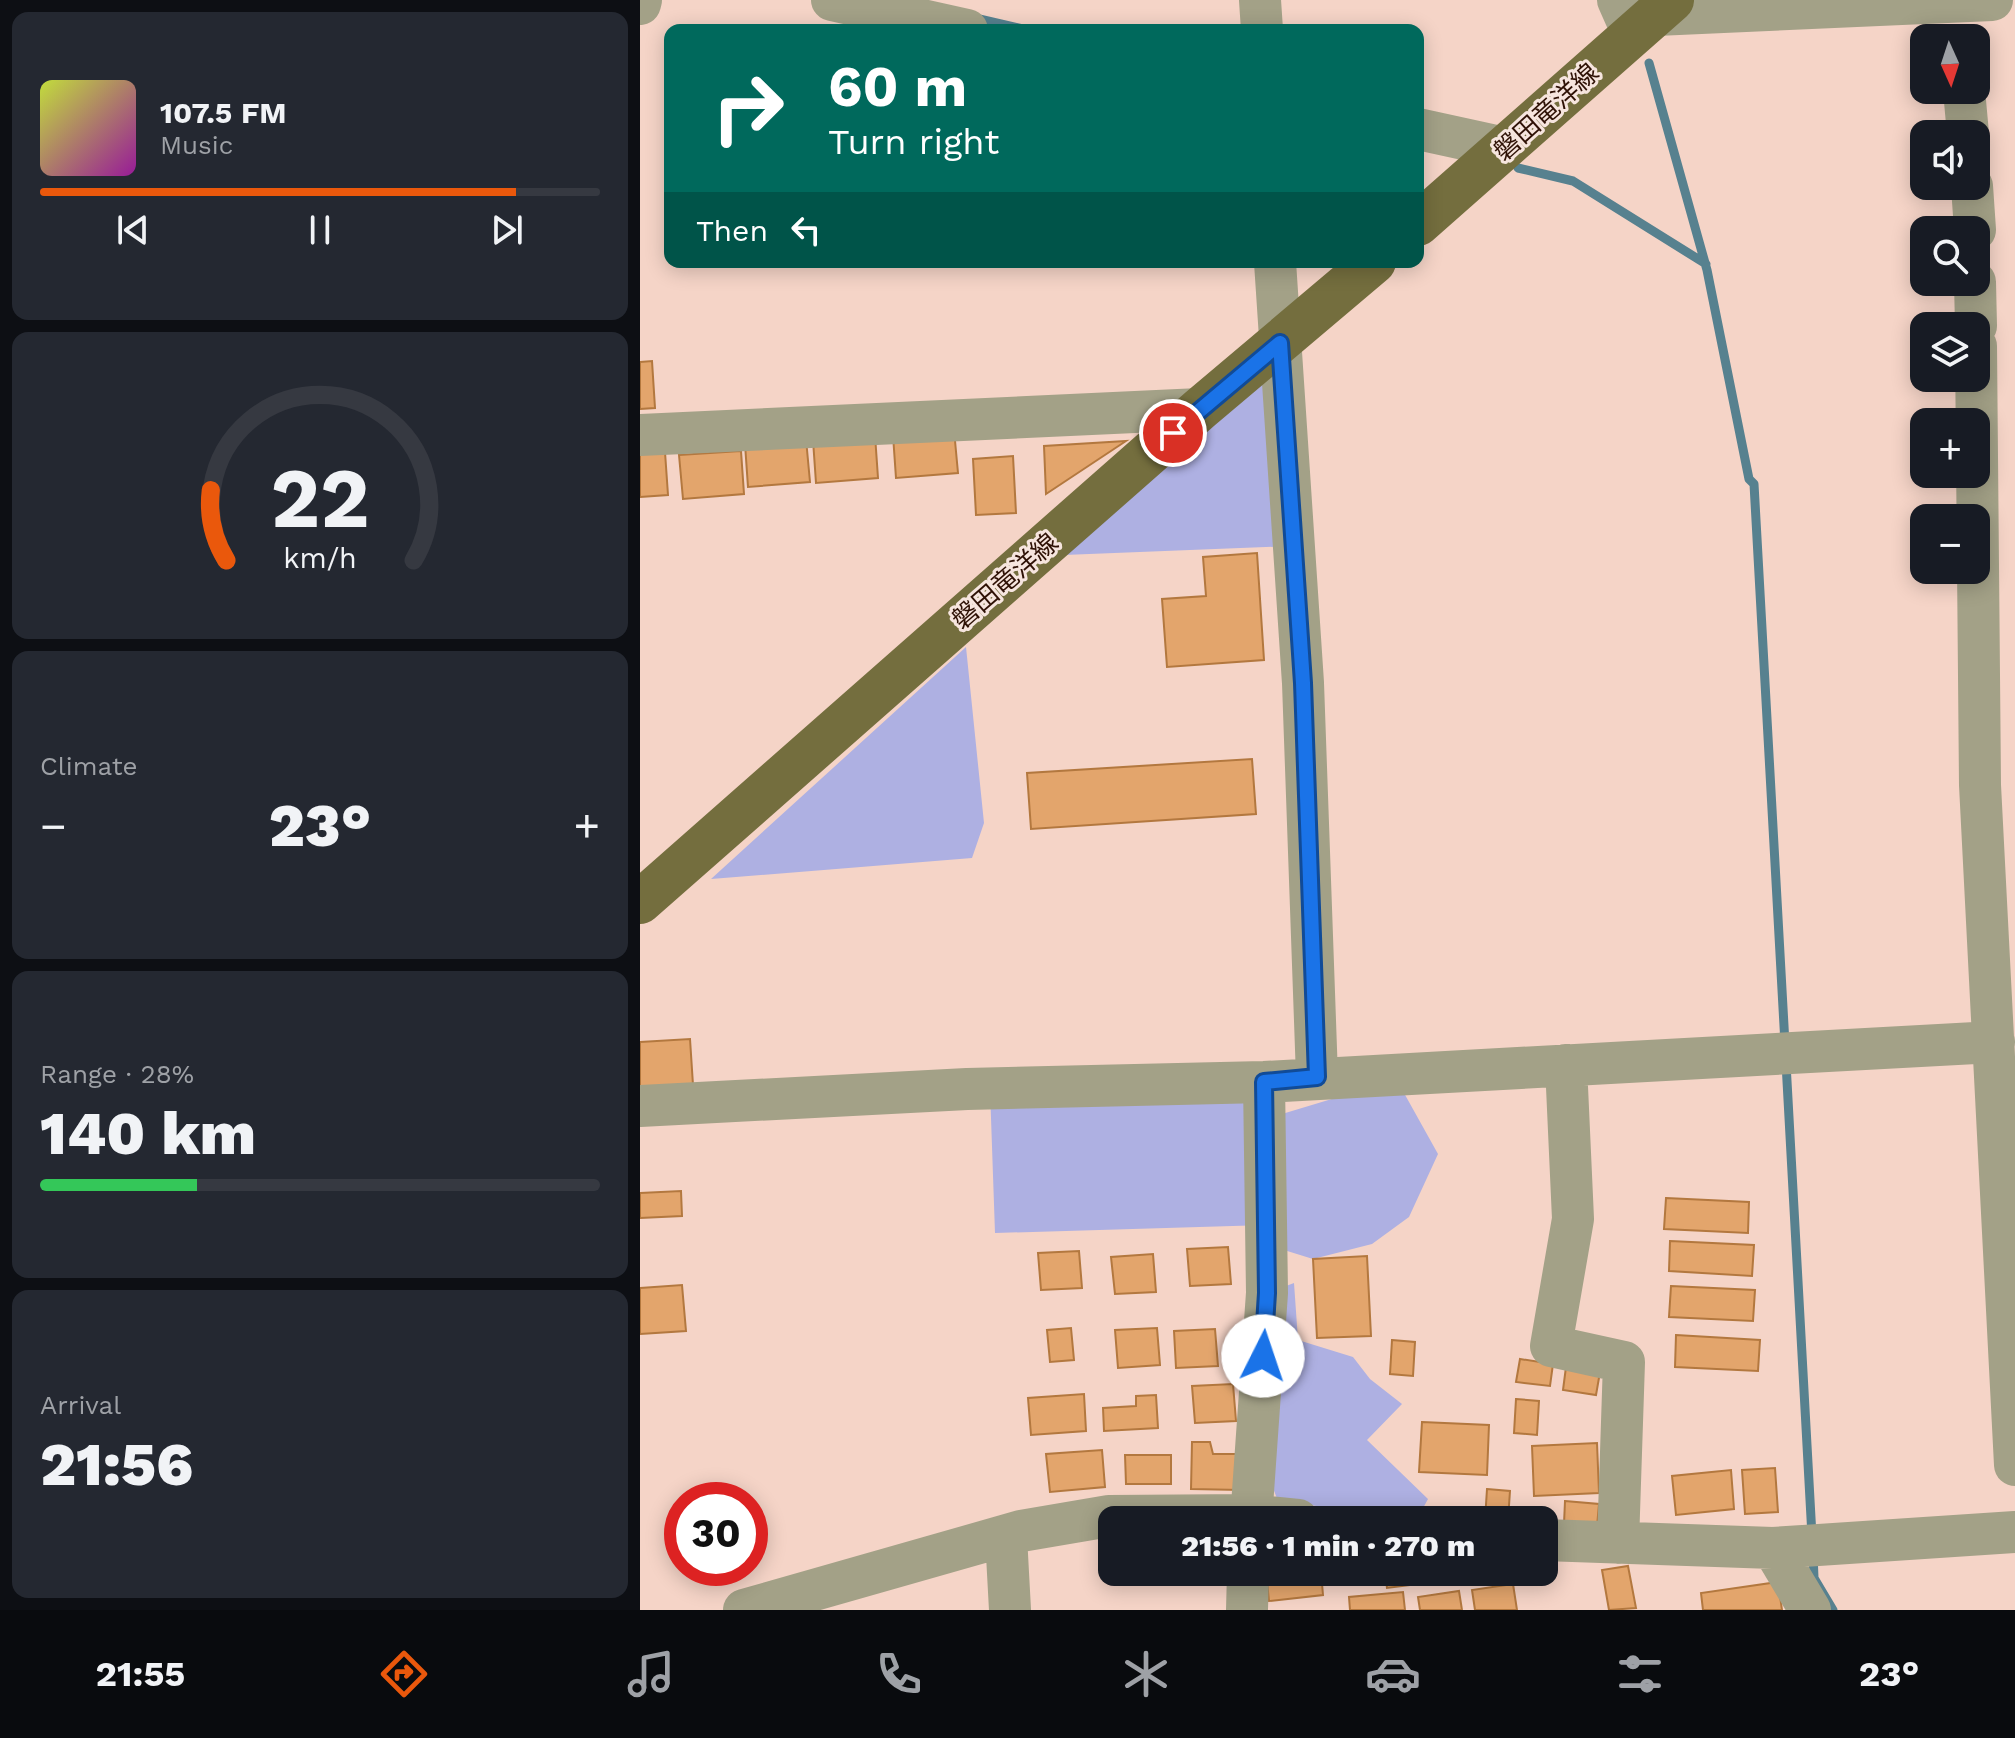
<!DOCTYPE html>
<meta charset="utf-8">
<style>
:root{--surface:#171b24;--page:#242831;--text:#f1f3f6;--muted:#9ea1a6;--line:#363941;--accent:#ea580c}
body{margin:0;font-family:"Work Sans","Noto Sans JP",sans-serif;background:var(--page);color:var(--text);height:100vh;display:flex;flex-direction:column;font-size:30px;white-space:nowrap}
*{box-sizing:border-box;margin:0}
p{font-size:26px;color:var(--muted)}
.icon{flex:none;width:44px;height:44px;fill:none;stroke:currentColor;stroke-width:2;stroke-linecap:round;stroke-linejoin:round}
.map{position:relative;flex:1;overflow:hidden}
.side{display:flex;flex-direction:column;gap:12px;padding:12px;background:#0d0f14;width:640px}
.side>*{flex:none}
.top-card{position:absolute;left:24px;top:24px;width:760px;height:244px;border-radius:16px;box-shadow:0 4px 20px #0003;background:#00695c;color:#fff;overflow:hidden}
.needle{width:52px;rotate:177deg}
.fabs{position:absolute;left:1270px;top:24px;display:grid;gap:16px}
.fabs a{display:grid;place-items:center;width:80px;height:80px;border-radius:16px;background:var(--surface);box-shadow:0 4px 20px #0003;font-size:40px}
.speed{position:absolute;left:24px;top:1482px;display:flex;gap:16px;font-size:40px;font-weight:700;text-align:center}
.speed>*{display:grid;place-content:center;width:104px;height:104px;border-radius:50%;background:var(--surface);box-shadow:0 4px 20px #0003;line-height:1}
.speed .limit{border:12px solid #d22;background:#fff;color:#111}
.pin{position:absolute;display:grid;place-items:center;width:68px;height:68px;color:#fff;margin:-34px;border:4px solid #fff;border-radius:50%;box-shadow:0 2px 8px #0007}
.me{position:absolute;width:88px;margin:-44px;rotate:4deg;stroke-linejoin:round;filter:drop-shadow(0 0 6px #0008)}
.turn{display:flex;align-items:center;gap:28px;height:168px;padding:0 32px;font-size:36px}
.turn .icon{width:104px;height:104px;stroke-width:2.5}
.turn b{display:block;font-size:56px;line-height:68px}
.then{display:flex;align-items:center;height:76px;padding:0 32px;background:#0003;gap:16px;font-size:30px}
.big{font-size:60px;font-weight:800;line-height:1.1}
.side .card{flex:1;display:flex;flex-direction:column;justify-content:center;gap:12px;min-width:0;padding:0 28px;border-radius:16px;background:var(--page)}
.side .dial{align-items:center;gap:0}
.dial svg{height:208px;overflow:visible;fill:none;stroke:var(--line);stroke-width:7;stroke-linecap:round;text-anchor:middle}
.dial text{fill:var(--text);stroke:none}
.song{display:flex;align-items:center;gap:24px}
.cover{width:96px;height:96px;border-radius:12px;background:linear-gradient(135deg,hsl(70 70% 55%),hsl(300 70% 35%))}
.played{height:8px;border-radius:4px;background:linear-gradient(90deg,var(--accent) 85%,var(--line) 85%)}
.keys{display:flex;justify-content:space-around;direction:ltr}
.heat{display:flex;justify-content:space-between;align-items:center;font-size:44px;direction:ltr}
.charge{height:12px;border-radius:6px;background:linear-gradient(90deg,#34c759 28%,var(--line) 0)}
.trip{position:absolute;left:458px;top:1506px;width:460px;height:80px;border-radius:16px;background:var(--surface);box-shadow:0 4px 20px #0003;font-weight:800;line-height:80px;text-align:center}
.tab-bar{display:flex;height:128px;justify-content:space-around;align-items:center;background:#090b0e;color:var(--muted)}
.tab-bar .icon{width:56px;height:56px}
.tab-bar .current{color:var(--accent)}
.tab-bar b{font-size:36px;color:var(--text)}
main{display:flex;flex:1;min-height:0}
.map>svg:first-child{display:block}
.green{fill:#aeb0e2}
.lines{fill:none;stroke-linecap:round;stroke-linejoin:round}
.stream{stroke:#57818f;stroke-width:9}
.building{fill:#e3a56c;stroke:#b3783f;stroke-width:2}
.minor{stroke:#a3a187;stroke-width:42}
.major{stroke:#746e3e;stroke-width:44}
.route-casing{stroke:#114b97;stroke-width:20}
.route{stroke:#1a73e8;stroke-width:14}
.labels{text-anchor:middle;stroke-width:6;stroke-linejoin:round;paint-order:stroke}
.street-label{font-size:26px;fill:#2e1105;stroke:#f6e5de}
</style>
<main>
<section class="side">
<div class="card">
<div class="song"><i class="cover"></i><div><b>107.5 FM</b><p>Music</p></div></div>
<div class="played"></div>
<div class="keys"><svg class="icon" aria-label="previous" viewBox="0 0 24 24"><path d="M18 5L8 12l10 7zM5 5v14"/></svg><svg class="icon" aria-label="pause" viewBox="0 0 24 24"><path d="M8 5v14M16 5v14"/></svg><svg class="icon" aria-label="next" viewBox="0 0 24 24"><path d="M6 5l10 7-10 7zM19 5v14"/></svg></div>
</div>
<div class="card dial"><svg viewBox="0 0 100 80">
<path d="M14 69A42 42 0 1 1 86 69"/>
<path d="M14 69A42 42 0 0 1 8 42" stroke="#ea580c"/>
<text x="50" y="56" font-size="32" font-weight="700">22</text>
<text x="50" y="72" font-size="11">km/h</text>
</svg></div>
<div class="card"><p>Climate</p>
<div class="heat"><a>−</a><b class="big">23°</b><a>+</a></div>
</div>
<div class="card"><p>Range · 28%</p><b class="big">140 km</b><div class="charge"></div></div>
<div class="card"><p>Arrival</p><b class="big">21:56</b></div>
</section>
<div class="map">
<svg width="1375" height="1610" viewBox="0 0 1375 1610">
<rect width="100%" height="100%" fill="#f5d4c7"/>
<path class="green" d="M 631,372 L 653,546 L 424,555 Z
M 326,647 L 344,823 L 332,858 L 71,879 Z
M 624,1082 L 642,1114 L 715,1092 L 764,1093 L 798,1154 L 769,1217 L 732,1244 L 673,1259 L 644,1250 L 626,1225 L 355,1233 L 350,1089 Z
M 654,1283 L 658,1340 L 713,1357 L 730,1379 L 762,1404 L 727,1440 L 788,1499 L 777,1519 L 638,1501 L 616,1444 L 627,1293 Z"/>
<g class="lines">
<path class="stream" d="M 335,18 L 387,30
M 1009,63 L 1067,270 L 1109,479 L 1114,484 L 1145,1044
M 878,168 L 933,181 L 1066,264
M 1146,1063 L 1172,1536
M 1173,1554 L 1174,1578 L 1193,1610"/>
</g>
<path class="building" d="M 12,361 L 15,408 L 0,409 L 0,362 Z
M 314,430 L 318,473 L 256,478 L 253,435 Z
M 235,435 L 238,478 L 176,483 L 173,440 Z
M 166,439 L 170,482 L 108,487 L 105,444 Z
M 486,441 L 406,494 L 404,446 Z
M 101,451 L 104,494 L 43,499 L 39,455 Z
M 25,452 L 28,495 L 0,497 L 0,454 Z
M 373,456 L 376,513 L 336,515 L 333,459 Z
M 617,553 L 624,660 L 527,667 L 522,599 L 566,596 L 563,557 Z
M 612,759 L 616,814 L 391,829 L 387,773 Z
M 50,1039 L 53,1085 L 0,1089 L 0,1042 Z
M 41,1191 L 42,1216 L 0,1218 L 0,1193 Z
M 1026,1198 L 1109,1202 L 1108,1233 L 1024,1229 Z
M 1030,1241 L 1114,1245 L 1112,1276 L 1029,1271 Z
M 588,1247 L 591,1284 L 550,1286 L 547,1249 Z
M 439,1251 L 442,1288 L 401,1290 L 398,1253 Z
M 513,1254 L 516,1292 L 475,1294 L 471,1257 Z
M 727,1256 L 731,1336 L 677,1338 L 673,1259 Z
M 42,1285 L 46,1331 L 0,1334 L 0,1288 Z
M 1031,1286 L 1115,1290 L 1113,1321 L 1029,1317 Z
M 431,1328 L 434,1360 L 410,1362 L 407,1330 Z
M 517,1328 L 520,1365 L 478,1368 L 475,1330 Z
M 575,1329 L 578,1366 L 536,1368 L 534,1331 Z
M 1036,1335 L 1120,1340 L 1118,1371 L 1035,1367 Z
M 752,1340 L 775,1342 L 773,1376 L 750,1374 Z
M 880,1359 L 913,1364 L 910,1386 L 876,1382 Z
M 926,1367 L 960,1372 L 956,1395 L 923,1390 Z
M 593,1384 L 596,1421 L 555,1423 L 552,1386 Z
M 444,1394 L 446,1431 L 391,1435 L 388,1398 Z
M 516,1395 L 518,1428 L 464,1431 L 463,1408 L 496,1406 L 496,1396 Z
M 876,1399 L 899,1401 L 897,1435 L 874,1433 Z
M 782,1422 L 849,1425 L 847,1475 L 779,1472 Z
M 552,1442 L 570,1442 L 573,1454 L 601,1454 L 601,1490 L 551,1489 Z
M 957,1443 L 959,1493 L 894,1496 L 892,1446 Z
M 462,1450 L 465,1487 L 410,1492 L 406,1454 Z
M 485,1455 L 531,1455 L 531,1484 L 486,1484 Z
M 1135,1468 L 1138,1512 L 1105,1514 L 1102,1470 Z
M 1091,1470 L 1094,1509 L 1036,1515 L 1032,1476 Z
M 847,1489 L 870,1491 L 868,1520 L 845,1520 Z
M 925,1501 L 959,1504 L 957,1526 L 924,1524 Z
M 988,1566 L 996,1608 L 969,1610 L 962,1570 Z
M 542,1572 L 587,1572 L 587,1585 L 542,1585 Z
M 626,1572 L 681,1572 L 683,1595 L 629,1601 Z
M 745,1572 L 770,1572 L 771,1585 L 747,1588 Z
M 1138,1582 L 1142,1610 L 1063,1610 L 1061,1593 Z
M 873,1584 L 877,1610 L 835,1610 L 832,1590 Z
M 819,1591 L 822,1610 L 780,1610 L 778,1597 Z
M 763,1592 L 765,1610 L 710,1610 L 709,1597 Z"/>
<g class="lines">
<path class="minor" d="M 192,0 L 327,30
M 620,0 L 622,30
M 978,0 L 993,34
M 0,4 L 1,0
M 1016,15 L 1352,0
M 1324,90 L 1328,134
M 778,129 L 865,148
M 1332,186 L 1335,230
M 635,262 L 663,683 L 677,1077
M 1335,282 L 1336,326
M 1336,346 L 1340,785 L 1375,1465
M 0,435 L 560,409
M 926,1065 L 933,1219 L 911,1346 L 984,1362 L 978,1543
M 0,1106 L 327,1089 L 624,1082 L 1354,1042
M 611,1520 L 627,1293 L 624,1082
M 366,1536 L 370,1610
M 904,1540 L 1133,1548 L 1375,1532
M 1133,1548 L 1170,1610
M 104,1610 L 381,1531 L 469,1516 L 611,1515 L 658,1520
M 607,1610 L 608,1572"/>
<path class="major" d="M 778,224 L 1032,0
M 0,902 L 560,409 L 734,262"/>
</g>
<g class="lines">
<g class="route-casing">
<path id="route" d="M 533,433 L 640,343 L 663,683 L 677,1077 L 624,1082 L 627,1293 L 623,1356"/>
</g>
<use href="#route" class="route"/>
</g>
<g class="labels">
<g class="street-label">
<text transform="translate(906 112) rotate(-42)" y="9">磐田竜洋線</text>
<text transform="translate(365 581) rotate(-41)" y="9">磐田竜洋線</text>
</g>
</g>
</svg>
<div class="fabs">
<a><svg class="needle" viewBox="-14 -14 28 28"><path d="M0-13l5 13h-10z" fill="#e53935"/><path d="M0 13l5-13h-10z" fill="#9ea1a6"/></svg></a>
<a><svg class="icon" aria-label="sound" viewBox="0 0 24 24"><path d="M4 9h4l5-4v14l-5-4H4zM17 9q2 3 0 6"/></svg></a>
<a><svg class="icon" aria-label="search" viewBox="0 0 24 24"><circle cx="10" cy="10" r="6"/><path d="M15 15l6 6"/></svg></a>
<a><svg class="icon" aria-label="layers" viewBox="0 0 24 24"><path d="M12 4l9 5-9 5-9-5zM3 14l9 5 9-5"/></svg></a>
<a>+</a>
<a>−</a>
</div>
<div class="speed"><div class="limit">30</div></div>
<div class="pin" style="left:533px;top:433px;background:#d93025"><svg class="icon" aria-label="arrive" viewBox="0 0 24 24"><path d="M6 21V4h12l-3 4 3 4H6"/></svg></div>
<svg class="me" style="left:623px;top:1356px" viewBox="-20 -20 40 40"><circle r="19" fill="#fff"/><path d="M0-13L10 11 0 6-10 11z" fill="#1a73e8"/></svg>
<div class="trip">21:56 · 1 min · 270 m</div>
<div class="top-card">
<div class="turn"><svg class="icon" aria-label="right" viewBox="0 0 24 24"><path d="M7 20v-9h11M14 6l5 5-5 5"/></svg><div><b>60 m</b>Turn right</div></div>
<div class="then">Then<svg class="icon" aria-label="left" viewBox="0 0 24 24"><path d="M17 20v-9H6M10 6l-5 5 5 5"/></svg></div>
</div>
</div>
</main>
<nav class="tab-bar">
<b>21:55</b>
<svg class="icon current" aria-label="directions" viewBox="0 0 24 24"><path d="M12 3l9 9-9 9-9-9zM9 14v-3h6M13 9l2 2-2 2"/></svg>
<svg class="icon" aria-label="music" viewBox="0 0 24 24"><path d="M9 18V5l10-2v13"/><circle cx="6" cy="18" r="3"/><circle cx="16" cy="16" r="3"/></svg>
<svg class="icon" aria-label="phone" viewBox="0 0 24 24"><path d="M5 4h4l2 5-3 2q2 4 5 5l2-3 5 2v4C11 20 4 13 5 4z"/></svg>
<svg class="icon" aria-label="climate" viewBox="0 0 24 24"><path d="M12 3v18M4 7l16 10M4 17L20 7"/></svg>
<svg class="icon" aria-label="car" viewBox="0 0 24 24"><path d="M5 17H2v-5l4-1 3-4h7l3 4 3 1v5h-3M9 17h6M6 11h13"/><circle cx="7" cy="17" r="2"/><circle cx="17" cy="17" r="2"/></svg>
<svg class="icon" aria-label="filters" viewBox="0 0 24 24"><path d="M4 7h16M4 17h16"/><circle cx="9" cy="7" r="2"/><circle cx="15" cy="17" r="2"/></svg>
<b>23°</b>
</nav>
